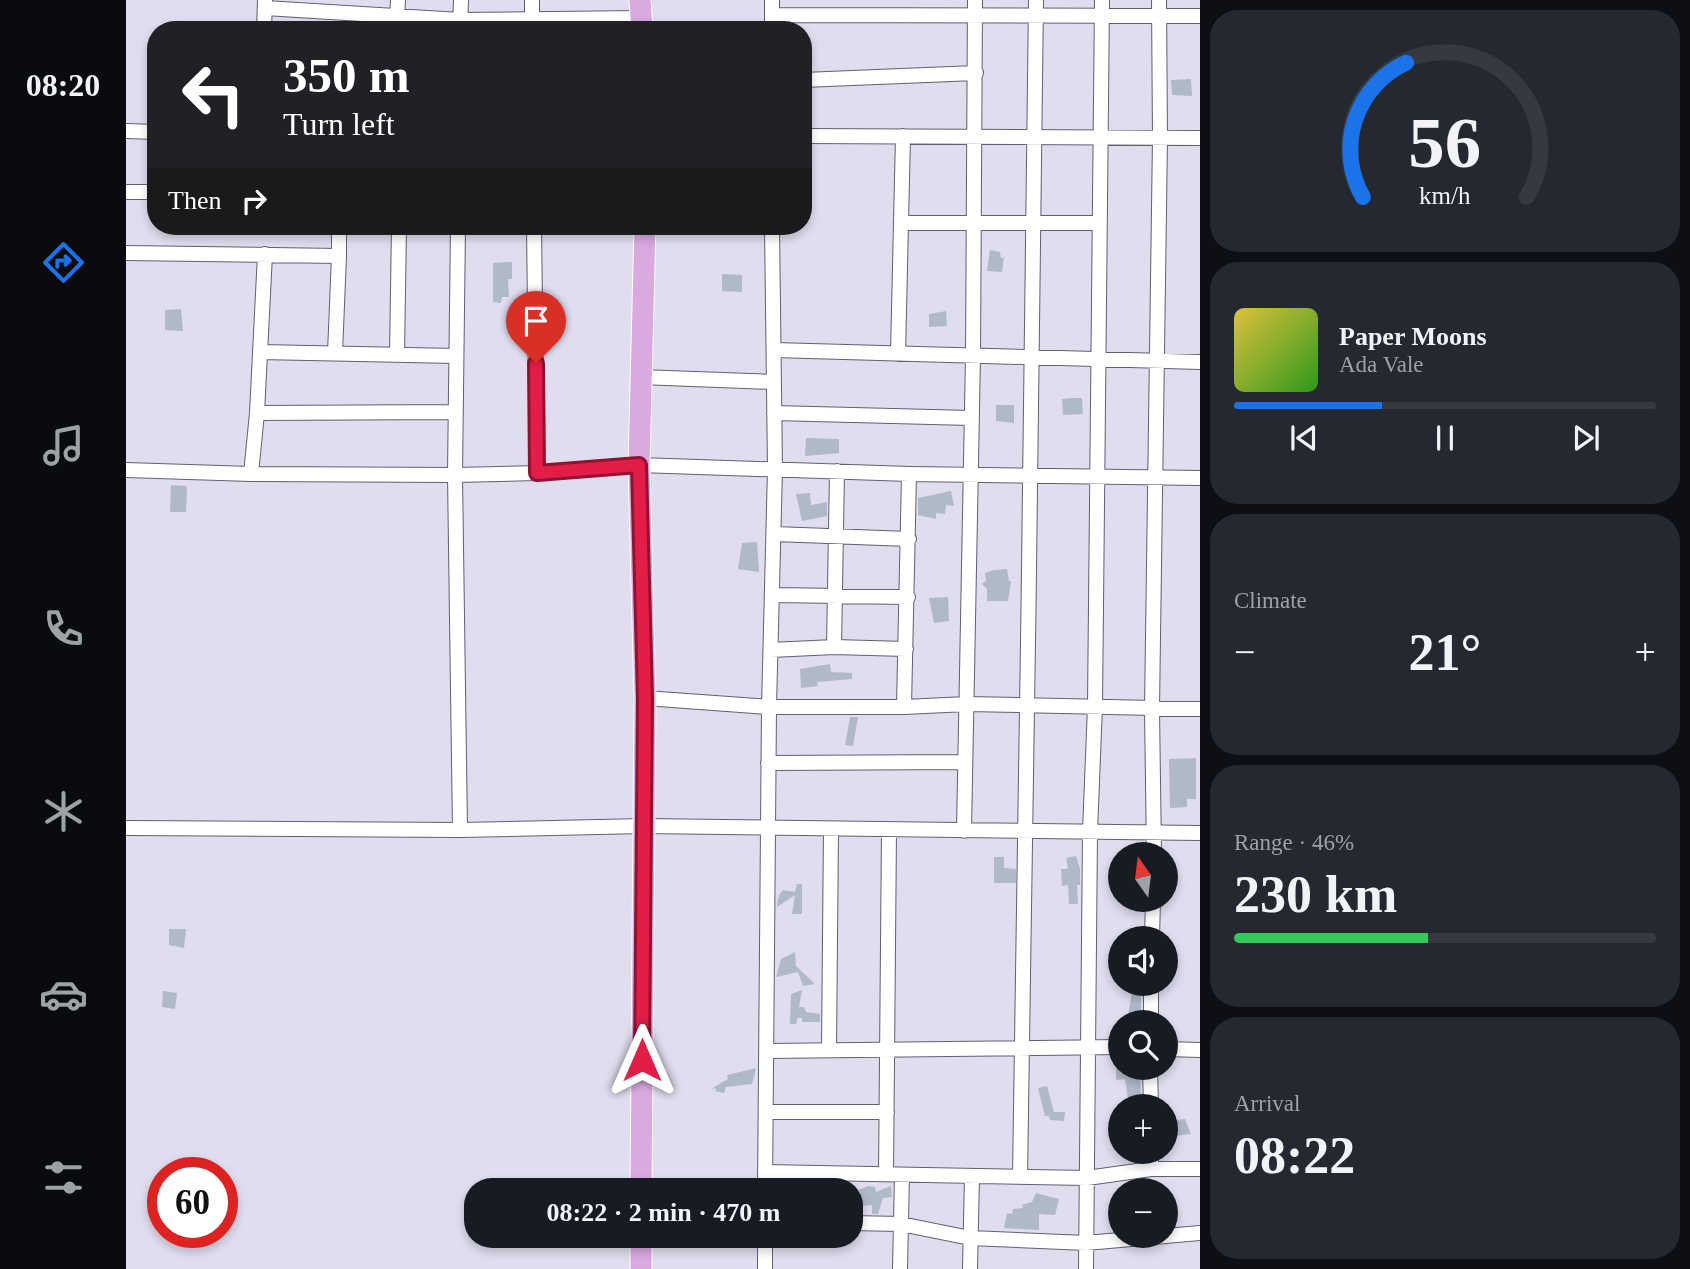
<!DOCTYPE html>
<meta charset="utf-8">
<style>
:root{--surface:#171b24;--page:#242831;--text:#f1f3f6;--muted:#9ea1a6;--line:#363941;--accent:#1a73e8}
body{margin:0;font-family:Georgia,serif;background:var(--page);color:var(--text);height:100vh;display:flex;flex-direction:column;font-size:26px;white-space:nowrap}
*{box-sizing:border-box;margin:0}
p{font-size:23px;color:var(--muted)}
.icon{flex:none;width:38px;height:38px;fill:none;stroke:currentColor;stroke-width:2;stroke-linecap:round;stroke-linejoin:round}
.map{position:relative;flex:1;overflow:hidden}
.drawer{display:flex;flex-direction:column;gap:10px;padding:10px;background:#0d0f14;width:490px}
.drawer>*{flex:none}
.guide{position:absolute;left:21px;top:21px;width:665px;height:214px;border-radius:28px;box-shadow:0 4px 10px #0003;background:#202124;color:#fff;overflow:hidden}
.needle{width:46px;rotate:346deg}
.fabs{position:absolute;left:982px;top:842px;display:grid;gap:14px}
.fabs a{display:grid;place-items:center;width:70px;height:70px;border-radius:50%;background:var(--surface);box-shadow:0 4px 10px #0003;font-size:35px}
.speed{position:absolute;left:21px;top:1157px;display:flex;gap:14px;font-size:35px;font-weight:700;text-align:center}
.speed>*{display:grid;place-content:center;width:91px;height:91px;border-radius:50%;background:var(--surface);box-shadow:0 4px 10px #0003;line-height:1}
.speed .limit{border:10px solid #d22;background:#fff;color:#111}
.pin{position:absolute;display:grid;place-items:center;width:60px;height:60px;color:#fff;margin:-72px -30px;border-radius:50% 50% 50% 0;rotate:-45deg;box-shadow:0 0 7px #0007}
.pin .icon{rotate:45deg}
.me{position:absolute;width:77px;margin:-38px;rotate:0deg;stroke-linejoin:round;filter:drop-shadow(0 0 5px #0008)}
.turn{display:flex;align-items:center;gap:24px;height:147px;padding:0 21px;font-size:32px}
.turn .icon{width:91px;height:91px;stroke-width:2.5}
.turn b{display:block;font-size:49px;line-height:60px}
.then{display:flex;align-items:center;height:66px;padding:0 21px;background:#0003;gap:14px;font-size:26px}
.big{font-size:52px;font-weight:700;line-height:1.1}
.drawer .card{flex:1;display:flex;flex-direction:column;justify-content:center;gap:10px;min-width:0;padding:0 24px;border-radius:28px;background:var(--page)}
.drawer .dial{align-items:center;gap:0}
.dial svg{height:182px;overflow:visible;fill:none;stroke:var(--line);stroke-width:7;stroke-linecap:round;text-anchor:middle}
.dial text{fill:var(--text);stroke:none}
.song{display:flex;align-items:center;gap:21px}
.cover{width:84px;height:84px;border-radius:10px;background:linear-gradient(135deg,hsl(50 70% 55%),hsl(110 70% 35%))}
.played{height:7px;border-radius:4px;background:linear-gradient(90deg,var(--accent) 35%,var(--line) 35%)}
.keys{display:flex;justify-content:space-around;direction:ltr}
.heat{display:flex;justify-content:space-between;align-items:center;font-size:38px;direction:ltr}
.charge{height:10px;border-radius:5px;background:linear-gradient(90deg,#34c759 46%,var(--line) 0)}
.trip{position:absolute;left:338px;top:1178px;width:399px;height:70px;border-radius:28px;background:var(--surface);box-shadow:0 4px 10px #0003;font-weight:700;line-height:70px;text-align:center}
main{display:flex;flex:1;min-height:0}
.tabs{display:flex;flex-direction:column;width:126px;justify-content:space-around;align-items:center;background:#090b0e;color:var(--muted)}
.tabs .icon{width:49px;height:49px}
.tabs .current{color:var(--accent)}
.tabs b{font-size:32px;color:var(--text)}
.map>svg:first-child{display:block}
.building{fill:#b0b9c8}
.lines{fill:none;stroke-linecap:round;stroke-linejoin:round}
.minor-casing{stroke:#62606f;stroke-width:16}
.primary-casing{stroke:#fff;stroke-width:23}
.minor{stroke:#fff;stroke-width:14}
.primary{stroke:#d9a9e0;stroke-width:21}
.route-casing{stroke:#92132f;stroke-width:18}
.route{stroke:#e11d48;stroke-width:12}
</style>
<main>
<nav class="tabs">
<b>08:20</b>
<svg class="icon current" aria-label="directions" viewBox="0 0 24 24"><path d="M12 3l9 9-9 9-9-9zM9 14v-3h6M13 9l2 2-2 2"/></svg>
<svg class="icon" aria-label="music" viewBox="0 0 24 24"><path d="M9 18V5l10-2v13"/><circle cx="6" cy="18" r="3"/><circle cx="16" cy="16" r="3"/></svg>
<svg class="icon" aria-label="phone" viewBox="0 0 24 24"><path d="M5 4h4l2 5-3 2q2 4 5 5l2-3 5 2v4C11 20 4 13 5 4z"/></svg>
<svg class="icon" aria-label="climate" viewBox="0 0 24 24"><path d="M12 3v18M4 7l16 10M4 17L20 7"/></svg>
<svg class="icon" aria-label="car" viewBox="0 0 24 24"><path d="M5 17H2v-5l4-1 3-4h7l3 4 3 1v5h-3M9 17h6M6 11h13"/><circle cx="7" cy="17" r="2"/><circle cx="17" cy="17" r="2"/></svg>
<svg class="icon" aria-label="filters" viewBox="0 0 24 24"><path d="M4 7h16M4 17h16"/><circle cx="9" cy="7" r="2"/><circle cx="15" cy="17" r="2"/></svg>
</nav>
<div class="map">
<svg width="1074" height="1269" viewBox="0 0 1074 1269">
<rect width="100%" height="100%" fill="#dfddee"/>
<path class="building" d="M 1065,79 L 1066,96 L 1046,95 L 1045,80 Z
M 864,250 L 874,252 L 875,258 L 878,257 L 876,272 L 861,271 Z
M 386,262 L 386,279 L 382,279 L 383,297 L 376,297 L 375,303 L 367,302 L 367,263 Z
M 596,274 L 616,275 L 616,292 L 596,291 Z
M 55,309 L 57,331 L 39,330 L 39,310 Z
M 820,311 L 821,326 L 803,327 L 803,314 Z
M 947,398 L 956,398 L 957,414 L 937,415 L 936,399 Z
M 870,405 L 888,405 L 888,423 L 870,421 Z
M 680,438 L 713,439 L 713,453 L 679,456 Z
M 45,485 L 60,486 L 61,489 L 60,512 L 44,512 Z
M 825,491 L 828,506 L 820,505 L 819,514 L 810,513 L 810,519 L 792,515 L 792,498 Z
M 684,493 L 685,505 L 701,502 L 701,516 L 676,521 L 670,494 Z
M 631,542 L 633,572 L 612,569 L 616,543 Z
M 881,569 L 883,581 L 885,581 L 882,601 L 861,601 L 861,589 L 856,584 L 860,581 L 859,573 L 868,570 Z
M 822,597 L 823,621 L 808,623 L 803,598 Z
M 704,664 L 705,672 L 726,673 L 726,679 L 691,682 L 692,686 L 675,688 L 674,669 Z
M 724,717 L 732,717 L 727,746 L 719,745 Z
M 1070,758 L 1070,799 L 1061,799 L 1061,807 L 1044,808 L 1043,759 Z
M 950,856 L 954,869 L 954,885 L 951,885 L 952,904 L 943,904 L 942,885 L 936,886 L 935,869 L 942,869 L 940,858 Z
M 868,857 L 878,857 L 878,868 L 890,869 L 890,883 L 868,883 Z
M 671,884 L 676,884 L 676,914 L 666,914 L 669,895 L 651,907 L 651,904 L 653,895 L 657,890 L 669,892 Z
M 43,929 L 60,929 L 58,948 L 43,945 Z
M 669,952 L 670,966 L 689,984 L 677,986 L 672,972 L 650,977 L 655,959 Z
M 1007,985 L 1015,986 L 1015,1022 L 1001,1022 Z
M 676,990 L 673,1007 L 678,1007 L 680,1012 L 694,1014 L 694,1022 L 676,1022 L 676,1018 L 672,1018 L 670,1024 L 664,1024 L 665,994 Z
M 37,991 L 51,993 L 49,1009 L 36,1007 Z
M 630,1068 L 626,1084 L 600,1087 L 598,1093 L 589,1091 L 590,1088 L 585,1089 L 602,1079 L 601,1075 Z
M 990,1068 L 1014,1068 L 1015,1097 L 1002,1099 L 999,1079 L 990,1080 Z
M 921,1086 L 928,1112 L 939,1112 L 938,1121 L 924,1120 L 923,1116 L 919,1116 L 912,1088 Z
M 1059,1119 L 1065,1134 L 1046,1136 L 1044,1121 Z
M 742,1186 L 749,1187 L 750,1192 L 765,1186 L 766,1197 L 757,1198 L 752,1214 L 746,1214 L 746,1205 L 724,1207 L 724,1199 L 735,1196 L 733,1190 Z
M 910,1193 L 933,1199 L 929,1215 L 913,1214 L 913,1230 L 878,1228 L 881,1213 L 886,1214 L 887,1209 L 897,1208 L 896,1205 L 906,1202 Z"/>
<g class="lines">
<g class="minor-casing">
<path id="minor" d="M 406,0 L 406,30
M 139,8 L 334,20 L 515,18
M 646,15 L 1074,16
M 271,18 L 272,0
M 334,28 L 335,0
M 138,30 L 139,0
M 646,30 L 646,0
M 677,80 L 850,73
M 0,131 L 30,132
M 677,136 L 1074,138
M 0,192 L 30,192
M 775,223 L 973,223
M 332,226 L 329,475 L 334,830
M 408,226 L 411,473
M 0,253 L 213,256 L 213,226
M 648,350 L 1074,362
M 134,352 L 330,356
M 209,353 L 213,256
M 772,354 L 777,136
M 271,355 L 273,226
M 514,377 L 648,382
M 131,413 L 329,412
M 648,413 L 845,418
M 0,470 L 125,474 L 329,475 L 411,473 L 513,465 L 783,474 L 1074,478
M 125,474 L 131,413 L 139,254
M 648,534 L 783,539
M 647,595 L 782,597
M 708,647 L 711,471
M 645,650 L 708,647 L 780,649
M 519,698 L 643,707 L 778,707 L 841,704 L 1074,709
M 778,707 L 783,474
M 642,763 L 839,762
M 0,828 L 334,830 L 518,826 L 1074,833
M 838,831 L 847,357 L 849,0
M 1028,854 L 1026,709 L 1034,138 L 1033,0
M 1026,938 L 1027,900
M 1025,1022 L 1025,984
M 1040,1049 L 1074,1050
M 703,1050 L 705,829
M 640,1051 L 994,1047
M 1024,1068 L 1025,1106
M 640,1112 L 761,1112
M 1025,1152 L 1025,1169
M 639,1172 L 961,1178 L 1025,1169 L 1074,1169
M 760,1174 L 763,830
M 894,1177 C 903,785 903,392 910,0
M 639,1190 L 643,707 L 649,469 L 646,226
M 724,1223 L 775,1224 L 844,1238 L 960,1243 L 1074,1233
M 639,1269 L 639,1236
M 774,1269 L 776,1175
M 844,1269 L 846,1176
M 960,1269 L 964,832 L 969,706 L 976,0"/>
</g>
<g class="primary-casing">
<path id="primary" d="M 514,0 L 516,30
M 515,1190 L 519,698 L 513,465 L 519,226
M 515,1269 L 515,1236"/>
</g>
<use href="#minor" class="minor"/>
<use href="#primary" class="primary"/>
</g>
<g class="lines">
<g class="route-casing">
<path id="route" d="M 410,363 L 411,473 L 513,465 L 519,698 L 516,1060"/>
</g>
<use href="#route" class="route"/>
</g>
</svg>
<div class="fabs">
<a><svg class="needle" viewBox="-14 -14 28 28"><path d="M0-13l5 13h-10z" fill="#e53935"/><path d="M0 13l5-13h-10z" fill="#9ea1a6"/></svg></a>
<a><svg class="icon" aria-label="sound" viewBox="0 0 24 24"><path d="M4 9h4l5-4v14l-5-4H4zM17 9q2 3 0 6"/></svg></a>
<a><svg class="icon" aria-label="search" viewBox="0 0 24 24"><circle cx="10" cy="10" r="6"/><path d="M15 15l6 6"/></svg></a>
<a>+</a>
<a>−</a>
</div>
<div class="speed"><div class="limit">60</div></div>
<div class="pin" style="left:410px;top:363px;background:#d93025"><svg class="icon" aria-label="arrive" viewBox="0 0 24 24"><path d="M6 21V4h12l-3 4 3 4H6"/></svg></div>
<svg class="me" style="left:516px;top:1060px" viewBox="-20 -20 40 40"><path d="M0-17L14 15 0 8-14 15z" fill="#e11d48" stroke="#fff" stroke-width="4"/></svg>
<div class="trip">08:22 · 2 min · 470 m</div>
<div class="guide">
<div class="turn"><svg class="icon" aria-label="left" viewBox="0 0 24 24"><path d="M17 20v-9H6M10 6l-5 5 5 5"/></svg><div><b>350 m</b>Turn left</div></div>
<div class="then">Then<svg class="icon" aria-label="right" viewBox="0 0 24 24"><path d="M7 20v-9h11M14 6l5 5-5 5"/></svg></div>
</div>
</div>
<section class="drawer">
<div class="card dial"><svg viewBox="0 0 100 80">
<path d="M14 69A42 42 0 1 1 86 69"/>
<path d="M14 69A42 42 0 0 1 33 10" stroke="#1a73e8"/>
<text x="50" y="56" font-size="32" font-weight="700">56</text>
<text x="50" y="72" font-size="11">km/h</text>
</svg></div>
<div class="card">
<div class="song"><i class="cover"></i><div><b>Paper Moons</b><p>Ada Vale</p></div></div>
<div class="played"></div>
<div class="keys"><svg class="icon" aria-label="previous" viewBox="0 0 24 24"><path d="M18 5L8 12l10 7zM5 5v14"/></svg><svg class="icon" aria-label="pause" viewBox="0 0 24 24"><path d="M8 5v14M16 5v14"/></svg><svg class="icon" aria-label="next" viewBox="0 0 24 24"><path d="M6 5l10 7-10 7zM19 5v14"/></svg></div>
</div>
<div class="card"><p>Climate</p>
<div class="heat"><a>−</a><b class="big">21°</b><a>+</a></div>
</div>
<div class="card"><p>Range · 46%</p><b class="big">230 km</b><div class="charge"></div></div>
<div class="card"><p>Arrival</p><b class="big">08:22</b></div>
</section>
</main>
